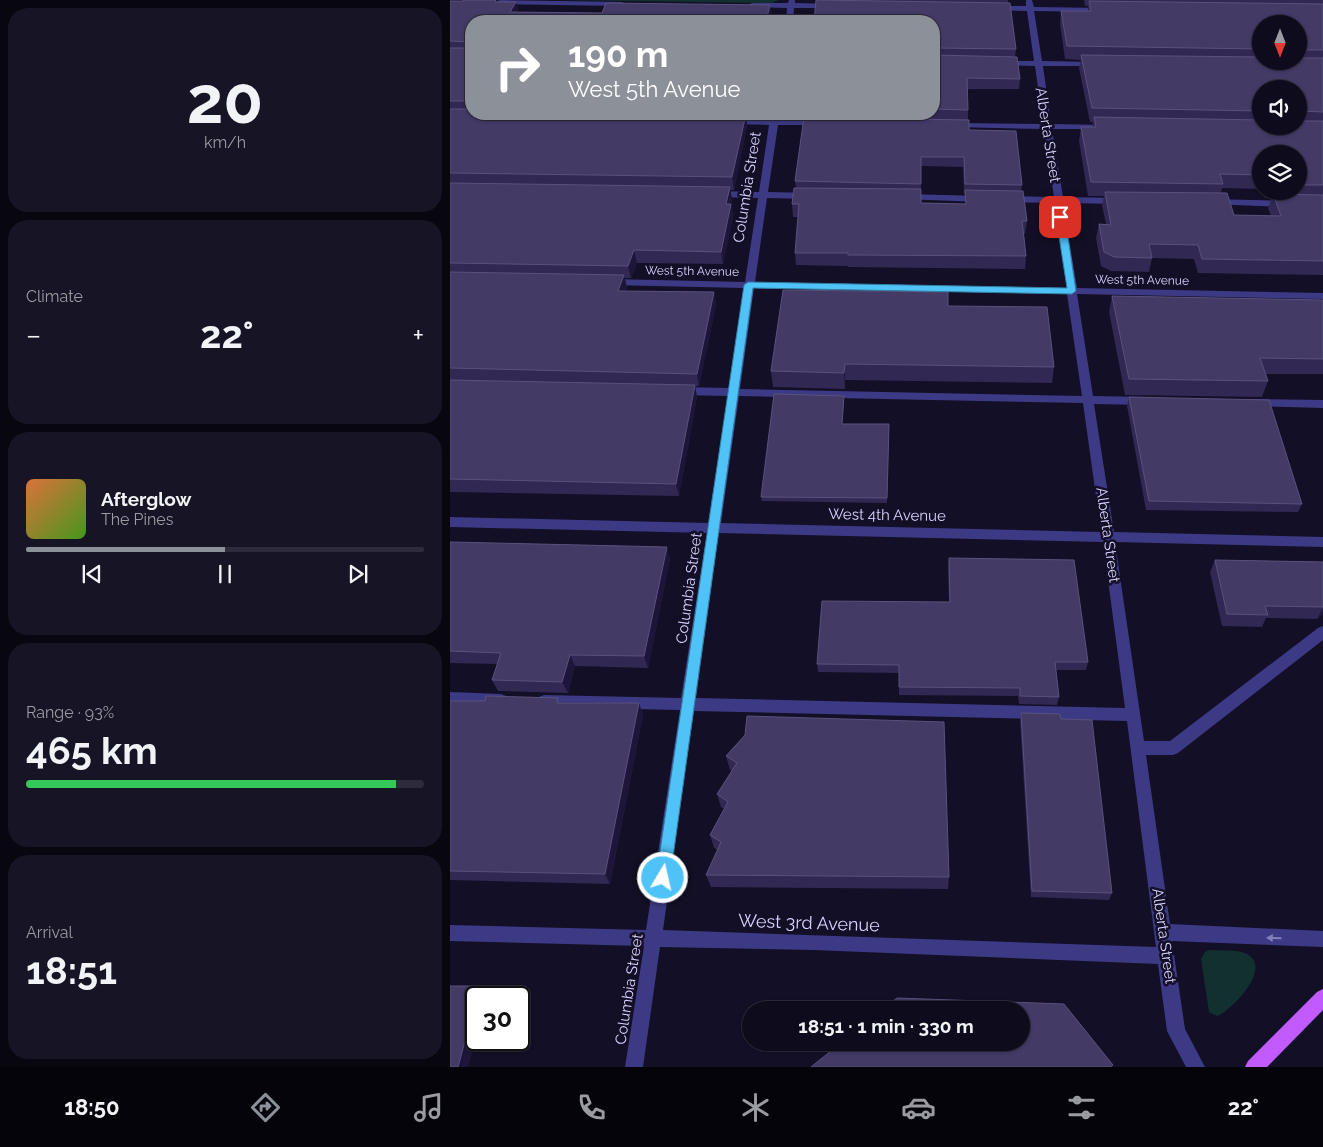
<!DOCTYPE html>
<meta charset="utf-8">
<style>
:root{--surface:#0e0b1c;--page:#171425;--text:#f1f3f6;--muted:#9b9ba3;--line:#2e2b3b;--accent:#8c9099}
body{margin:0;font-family:Raleway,sans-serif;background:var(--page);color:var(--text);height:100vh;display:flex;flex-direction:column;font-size:19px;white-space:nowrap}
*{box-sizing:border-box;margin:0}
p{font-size:16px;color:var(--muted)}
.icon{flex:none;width:28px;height:28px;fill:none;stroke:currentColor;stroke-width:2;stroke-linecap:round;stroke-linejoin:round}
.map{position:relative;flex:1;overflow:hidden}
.details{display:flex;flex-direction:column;gap:8px;padding:8px;background:#08060f;width:450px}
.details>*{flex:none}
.top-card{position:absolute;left:15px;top:15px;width:475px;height:105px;border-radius:20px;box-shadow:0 1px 4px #0004,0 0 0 1px var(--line);background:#8c9099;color:#fff;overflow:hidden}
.needle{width:32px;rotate:180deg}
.tools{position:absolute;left:802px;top:15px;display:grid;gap:10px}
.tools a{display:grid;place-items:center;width:55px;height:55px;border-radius:50%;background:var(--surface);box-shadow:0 1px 4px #0004,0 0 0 1px var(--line);font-size:25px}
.speed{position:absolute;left:15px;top:986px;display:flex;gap:10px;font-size:25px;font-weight:700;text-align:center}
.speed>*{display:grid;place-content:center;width:65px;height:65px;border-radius:50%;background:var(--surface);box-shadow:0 1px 4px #0004,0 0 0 1px var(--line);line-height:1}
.speed .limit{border:2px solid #111;border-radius:8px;background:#fff;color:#111}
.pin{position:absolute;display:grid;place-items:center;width:42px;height:42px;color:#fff;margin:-21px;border-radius:10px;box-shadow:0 2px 8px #0006}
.me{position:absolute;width:55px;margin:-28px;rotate:9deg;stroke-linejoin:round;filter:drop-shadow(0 0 4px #0008)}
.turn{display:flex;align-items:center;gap:18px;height:105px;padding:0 20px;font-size:22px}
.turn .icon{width:65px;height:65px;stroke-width:2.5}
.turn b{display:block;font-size:35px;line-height:42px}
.big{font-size:38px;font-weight:700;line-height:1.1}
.details .tile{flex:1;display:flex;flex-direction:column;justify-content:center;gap:8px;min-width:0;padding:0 18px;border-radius:20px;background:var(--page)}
.details .dial{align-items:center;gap:0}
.dial b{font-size:65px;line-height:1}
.song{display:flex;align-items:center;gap:15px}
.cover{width:60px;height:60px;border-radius:8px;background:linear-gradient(135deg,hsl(20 70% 55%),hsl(100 70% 35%))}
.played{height:5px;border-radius:2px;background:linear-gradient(90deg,var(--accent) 50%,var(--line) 50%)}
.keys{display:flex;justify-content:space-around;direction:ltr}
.heat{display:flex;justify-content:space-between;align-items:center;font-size:28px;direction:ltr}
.charge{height:8px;border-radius:4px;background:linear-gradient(90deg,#34c759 93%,var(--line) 0)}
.trip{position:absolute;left:292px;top:1001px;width:288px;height:50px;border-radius:25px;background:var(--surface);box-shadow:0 1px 4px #0004,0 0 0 1px var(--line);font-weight:700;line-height:50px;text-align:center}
.tab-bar{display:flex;height:80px;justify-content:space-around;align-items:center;background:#06040b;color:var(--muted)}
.tab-bar .icon{width:35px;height:35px}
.tab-bar .current{color:var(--accent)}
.tab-bar b{font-size:22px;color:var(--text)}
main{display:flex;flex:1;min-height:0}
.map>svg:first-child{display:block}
.green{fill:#12302f}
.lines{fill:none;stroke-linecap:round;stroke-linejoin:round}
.minor{fill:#3d3a85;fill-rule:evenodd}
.major{fill:#c25bff;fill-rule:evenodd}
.wall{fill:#312854;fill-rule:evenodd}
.shaded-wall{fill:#1d163a}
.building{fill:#433a66;stroke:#5a527e}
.oneway{fill:#837fbc}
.route{fill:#4fc3f7;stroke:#337fa1}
.labels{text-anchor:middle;stroke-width:5;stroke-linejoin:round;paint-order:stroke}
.far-street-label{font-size:12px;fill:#d9d4ff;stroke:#130f26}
.street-label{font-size:15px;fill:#d9d4ff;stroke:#130f26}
.near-street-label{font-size:18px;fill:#d9d4ff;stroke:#130f26}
</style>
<main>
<section class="details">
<div class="tile dial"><b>20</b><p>km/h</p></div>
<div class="tile"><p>Climate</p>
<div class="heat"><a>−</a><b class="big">22°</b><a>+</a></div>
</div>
<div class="tile">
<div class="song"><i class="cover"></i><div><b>Afterglow</b><p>The Pines</p></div></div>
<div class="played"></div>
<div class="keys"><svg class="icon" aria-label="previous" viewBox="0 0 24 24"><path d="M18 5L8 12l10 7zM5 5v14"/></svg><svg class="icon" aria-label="pause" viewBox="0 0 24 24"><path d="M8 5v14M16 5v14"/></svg><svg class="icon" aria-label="next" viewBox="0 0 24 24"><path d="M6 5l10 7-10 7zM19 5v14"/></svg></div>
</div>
<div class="tile"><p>Range · 93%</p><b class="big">465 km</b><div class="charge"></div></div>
<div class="tile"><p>Arrival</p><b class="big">18:51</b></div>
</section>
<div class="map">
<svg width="873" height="1067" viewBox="0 0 873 1067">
<rect width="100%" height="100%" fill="#130f26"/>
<path class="green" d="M 104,0 L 329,0 L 321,3 Z
M 759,950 C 770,951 788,949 797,954 C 823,968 782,1010 767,1016 L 759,1012 L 751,959 L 755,952 Z"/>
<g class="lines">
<path class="minor" d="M 50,0 L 172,2 L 176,4 L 172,6 L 50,4 L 46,2 Z
M 339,0 L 345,0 L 345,3 L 382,4 L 386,6 L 382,8 L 344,8 L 343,21 L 336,21 L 337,8 L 302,7 L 298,5 L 302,3 L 338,3 Z
M 576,0 L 582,0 L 584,7 L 655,8 L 659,10 L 655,12 L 584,11 L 592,61 L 646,62 L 650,64 L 646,66 L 593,66 L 601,124 L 658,125 L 662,127 L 658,129 L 602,129 L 613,197 L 670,198 L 675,201 L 670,204 L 613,203 L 627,288 L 873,293 L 873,299 L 627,294 L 643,396 L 695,397 L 701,401 L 695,405 L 644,404 L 664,532 L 873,537 L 873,547 L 665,542 L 694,741 L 720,741 L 868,628 L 873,626 L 873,640 L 728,753 L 723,755 L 696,755 L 720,924 L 873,931 L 873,947 L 722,941 L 735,1029 L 755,1067 L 736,1067 L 717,1031 L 708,964 L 364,950 L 210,947 L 193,1067 L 175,1067 L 194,946 L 0,941 L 0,925 L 196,930 L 230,710 L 94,707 L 89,705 L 87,701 L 89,697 L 94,695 L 231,698 L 257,533 L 0,527 L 0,517 L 258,523 L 278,396 L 230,395 L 224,391 L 230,387 L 279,388 L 294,288 L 160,285 L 155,282 L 160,279 L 295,282 L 308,198 L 265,197 L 261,194 L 265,191 L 309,192 L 319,125 L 281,124 L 278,124 L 278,120 L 320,120 L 321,114 L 329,114 L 328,120 L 368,121 L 372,123 L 368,125 L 328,125 L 318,192 L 360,193 L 365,196 L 360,199 L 317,198 L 305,282 L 617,288 L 604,203 L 557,202 L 552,199 L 557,196 L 604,197 L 594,129 L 503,127 L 499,125 L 503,123 L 593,124 L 585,66 L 551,65 L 547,63 L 551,61 L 584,61 L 577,11 L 545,10 L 541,8 L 545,6 L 576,6 ZM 304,288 L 617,294 L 632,396 L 290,389 ZM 289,396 L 633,403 L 651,532 L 271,523 ZM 269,533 L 653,542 L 675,708 L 246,698 ZM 244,711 L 677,721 L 706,947 L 213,930 Z
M 455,194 L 532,196 L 537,199 L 532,202 L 452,199 L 452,195 Z
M 762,199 L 837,201 L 842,204 L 837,207 L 759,204 L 757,202 Z
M 802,399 L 873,400 L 873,408 L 798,406 L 796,403 Z
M 0,692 L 51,694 L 56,696 L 58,700 L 56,704 L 51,706 L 0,704 Z"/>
<path class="major" d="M 873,989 L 873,1010 L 817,1067 L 795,1067 L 798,1061 L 867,992 Z"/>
</g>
<path class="wall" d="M 368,0 L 558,0 L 558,3 L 566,49 L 565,57 L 570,79 L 569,89 L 517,89 L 518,110 L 518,120 L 519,130 L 572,185 L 571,191 L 577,221 L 575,234 L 574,234 L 576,256 L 575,269 L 398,267 L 398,266 L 346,265 L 345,253 L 348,217 L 343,217 L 342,204 L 346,188 L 345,181 L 355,117 L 355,114 L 484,114 L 484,21 ZM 471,166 L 513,167 L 514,194 L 515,194 L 515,204 L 471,203 Z
M 634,0 L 873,0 L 873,275 L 748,273 L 744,259 L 702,258 L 699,272 L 661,271 L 651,266 L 646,238 L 649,224 L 656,224 L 652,205 L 654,196 L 638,196 L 629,141 L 631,127 L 642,127 L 643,122 L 640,122 L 629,68 L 631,60 L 615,59 L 610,24 L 611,11 L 638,11 L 638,6 L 635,6 ZM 811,24 L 849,24 L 849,61 L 811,61 ZM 811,89 L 849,89 L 849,126 L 811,126 ZM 811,154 L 849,154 L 849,191 L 812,191 L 815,198 L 822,198 L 818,208 L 821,216 L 784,215 L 771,193 L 772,188 L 811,189 Z
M 0,1 L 51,2 L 68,12 L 152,13 L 320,5 L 321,16 L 320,21 L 21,21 L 21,114 L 300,114 L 299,117 L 296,117 L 297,126 L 284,190 L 280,190 L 282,199 L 281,204 L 283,217 L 273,264 L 187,263 L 181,278 L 175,278 L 177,288 L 176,291 L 264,292 L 266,305 L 249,386 L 245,386 L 247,397 L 229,496 L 0,492 Z
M 662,296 L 873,300 L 873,374 L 815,374 L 818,381 L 812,397 L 675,395 L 659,312 Z
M 498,306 L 604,367 L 602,383 L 395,380 L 395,389 L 323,387 L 321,371 Z
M 679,397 L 852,504 L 848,512 L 696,510 L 677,406 Z
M 394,400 L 392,424 L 439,424 L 437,503 L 312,501 L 311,497 Z
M 0,542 L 220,559 L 198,668 L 125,666 L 118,693 L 48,691 L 42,680 L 47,664 L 0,663 Z
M 499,558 L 638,662 L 636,670 L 606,670 L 609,697 L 607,705 L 569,704 L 568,696 L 449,695 L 449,673 L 368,672 L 367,664 L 499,602 L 498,567 Z
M 765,560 L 873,562 L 873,614 L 867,619 L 816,618 L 812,627 L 772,626 L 760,572 Z
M 0,701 L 189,703 L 193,715 L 160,884 L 0,880 Z
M 571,713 L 611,719 L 662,893 L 659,900 L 581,897 L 570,720 Z
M 276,756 L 499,877 L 498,889 L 261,887 L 256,875 L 268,850 L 264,848 L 260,835 L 274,809 L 271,807 L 267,794 L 282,771 L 280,770 Z"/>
<path class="shaded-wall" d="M 66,2 L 69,13 L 60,12 Z
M 320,5 L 321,16 L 320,21 L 316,21 Z
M 296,114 L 297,126 L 284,190 L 282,177 Z
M 280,187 L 282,199 L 278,217 L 276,204 Z
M 281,204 L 283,217 L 273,264 L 271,252 Z
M 184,250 L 187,263 L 181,278 L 178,266 Z
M 174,275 L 177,288 L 171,304 L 168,291 Z
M 264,292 L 266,305 L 249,386 L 247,374 Z
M 395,364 L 395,389 L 394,373 Z
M 245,385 L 247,397 L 229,496 L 226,484 Z
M 217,547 L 220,559 L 198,668 L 194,656 Z
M 873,608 L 873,614 L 867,619 Z
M 120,655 L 125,666 L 118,693 L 112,682 Z
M 189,703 L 193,715 L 160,884 L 155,874 Z
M 30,986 L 38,994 L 37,998 L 27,998 Z
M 26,1000 L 26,1038 L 18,1067 L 8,1067 Z"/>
<path class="building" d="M 14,0 L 46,0 L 45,2 L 66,2 L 60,12 L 152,13 L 156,3 L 320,5 L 316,21 L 21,21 L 21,101 L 0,101 L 0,48 L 17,48 L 19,42 L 0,41 L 0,1 L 13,1 Z
M 366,0 L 560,3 L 566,49 L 484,48 L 484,50 L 484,21 L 364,21 Z
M 639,1 L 873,4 L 873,50 L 849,50 L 849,24 L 811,24 L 811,49 L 617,46 L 611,11 L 641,11 Z
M 484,55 L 567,57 L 570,79 L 517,78 L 518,110 L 484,109 Z
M 631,55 L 811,57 L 811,61 L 849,61 L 849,58 L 873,58 L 873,112 L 849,111 L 849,89 L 811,89 L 811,111 L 642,108 Z
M 0,109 L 21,109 L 21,114 L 296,114 L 282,177 L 0,173 Z
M 354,117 L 519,120 L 519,130 L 566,131 L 572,185 L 515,184 L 514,157 L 471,157 L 471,184 L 345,181 Z
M 644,117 L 811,120 L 811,126 L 849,126 L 849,121 L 873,121 L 873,185 L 849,185 L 849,154 L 811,154 L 811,175 L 770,174 L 773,184 L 641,182 L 631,127 L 646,127 Z
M 0,183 L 280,187 L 276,204 L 281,204 L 271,252 L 184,250 L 178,266 L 0,263 Z
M 344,188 L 471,189 L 471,203 L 516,204 L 515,190 L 573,191 L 577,221 L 572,221 L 576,256 L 398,255 L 398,253 L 345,253 L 349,204 L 342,204 Z
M 655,192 L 777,193 L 784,215 L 831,216 L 823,194 L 873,195 L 873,261 L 752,259 L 748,245 L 699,244 L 702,258 L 664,257 L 654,252 L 649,224 L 661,225 Z
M 0,272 L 174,275 L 168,291 L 264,292 L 247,374 L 0,368 Z
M 333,290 L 498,292 L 498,306 L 597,307 L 604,367 L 395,364 L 394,373 L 321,371 Z
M 662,296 L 873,300 L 873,359 L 810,358 L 818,381 L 679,379 Z
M 0,380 L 245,385 L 226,484 L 0,479 Z
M 324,394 L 394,396 L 392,424 L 439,424 L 437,498 L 311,497 Z
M 679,397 L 819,400 L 852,504 L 699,501 Z
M 0,542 L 217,547 L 194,656 L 120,655 L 112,682 L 42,680 L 51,653 L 0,651 Z
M 499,558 L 624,560 L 638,662 L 605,662 L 609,697 L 570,696 L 570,688 L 449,687 L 449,665 L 367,664 L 372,601 L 500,602 Z
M 765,560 L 873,562 L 873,607 L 815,606 L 818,615 L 777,614 Z
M 36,696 L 108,698 L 107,703 L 189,703 L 155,874 L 0,871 L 0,701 L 35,701 Z
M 571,713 L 610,714 L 611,719 L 642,720 L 662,893 L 582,891 Z
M 297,716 L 494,722 L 499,877 L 256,875 L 271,842 L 260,835 L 278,802 L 267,794 L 287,763 L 276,756 L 295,735 Z
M 0,986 L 30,986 L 8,1067 L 0,1067 Z
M 447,998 L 614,1004 L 663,1065 L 661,1067 L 361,1067 L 392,1042 L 571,1042 L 571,1010 L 432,1010 Z"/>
<defs><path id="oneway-solid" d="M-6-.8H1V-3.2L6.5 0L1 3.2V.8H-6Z" transform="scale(1.25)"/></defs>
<use class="oneway" href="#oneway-solid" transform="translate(824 938) rotate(-178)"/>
<path class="route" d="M 610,214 L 615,217 L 626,291 L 622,294 L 303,288 L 220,878 L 218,883 L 213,885 L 208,883 L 206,878 L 294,285 L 298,282 L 617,288 L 606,217 Z"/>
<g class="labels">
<g class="far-street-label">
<text transform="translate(242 271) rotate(1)" y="4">West 5th Avenue</text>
<text transform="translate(692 280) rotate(1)" y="4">West 5th Avenue</text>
</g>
<g class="street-label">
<text transform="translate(598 135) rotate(81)" y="5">Alberta Street</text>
<text transform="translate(297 187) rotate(-81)" y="5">Columbia Street</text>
<text transform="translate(437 515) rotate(1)" y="5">West 4th Avenue</text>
<text transform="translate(658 535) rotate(82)" y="5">Alberta Street</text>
<text transform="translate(239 588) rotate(-82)" y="5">Columbia Street</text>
<text transform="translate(714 936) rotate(82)" y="5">Alberta Street</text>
<text transform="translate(179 989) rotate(-81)" y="5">Columbia Street</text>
</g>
<g class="near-street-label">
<text transform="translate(359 923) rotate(2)" y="6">West 3rd Avenue</text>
</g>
</g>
</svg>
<div class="tools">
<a><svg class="needle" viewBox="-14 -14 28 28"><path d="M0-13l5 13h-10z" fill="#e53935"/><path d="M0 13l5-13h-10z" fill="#9b9ba3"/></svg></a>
<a><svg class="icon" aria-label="sound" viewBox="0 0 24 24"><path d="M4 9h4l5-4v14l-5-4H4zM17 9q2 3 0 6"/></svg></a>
<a><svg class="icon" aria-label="layers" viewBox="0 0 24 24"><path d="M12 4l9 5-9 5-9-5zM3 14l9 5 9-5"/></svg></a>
</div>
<div class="speed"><div class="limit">30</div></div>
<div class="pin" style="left:610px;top:217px;background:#d93025"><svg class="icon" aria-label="arrive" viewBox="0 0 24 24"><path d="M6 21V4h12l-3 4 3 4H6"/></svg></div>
<svg class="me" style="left:213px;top:878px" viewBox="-20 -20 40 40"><circle r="17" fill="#4fc3f7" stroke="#fff" stroke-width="3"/><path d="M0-11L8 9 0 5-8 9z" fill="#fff"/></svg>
<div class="trip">18:51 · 1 min · 330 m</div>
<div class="top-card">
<div class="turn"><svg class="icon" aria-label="right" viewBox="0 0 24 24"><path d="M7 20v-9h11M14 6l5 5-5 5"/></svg><div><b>190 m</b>West 5th Avenue</div></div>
</div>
</div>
</main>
<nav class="tab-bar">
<b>18:50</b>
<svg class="icon current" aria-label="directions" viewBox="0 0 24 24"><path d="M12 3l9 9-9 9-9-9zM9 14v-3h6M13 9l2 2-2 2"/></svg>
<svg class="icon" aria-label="music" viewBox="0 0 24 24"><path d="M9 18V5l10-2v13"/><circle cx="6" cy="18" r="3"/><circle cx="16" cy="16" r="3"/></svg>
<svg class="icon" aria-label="phone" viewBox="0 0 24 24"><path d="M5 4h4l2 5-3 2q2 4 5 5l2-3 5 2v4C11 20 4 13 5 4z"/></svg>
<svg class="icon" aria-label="climate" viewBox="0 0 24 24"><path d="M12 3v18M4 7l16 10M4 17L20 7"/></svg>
<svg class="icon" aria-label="car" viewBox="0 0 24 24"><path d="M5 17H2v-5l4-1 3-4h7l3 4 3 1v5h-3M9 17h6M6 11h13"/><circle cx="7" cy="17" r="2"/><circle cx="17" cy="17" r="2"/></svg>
<svg class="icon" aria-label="filters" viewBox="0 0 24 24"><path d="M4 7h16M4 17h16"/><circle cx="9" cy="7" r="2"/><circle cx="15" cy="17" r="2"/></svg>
<b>22°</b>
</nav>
